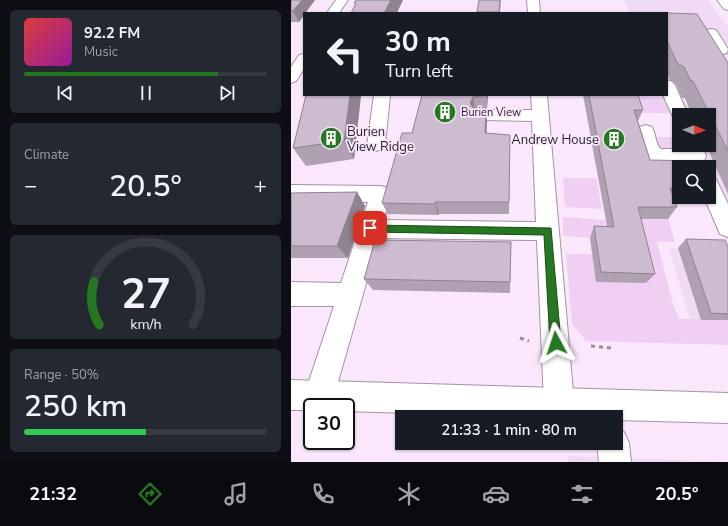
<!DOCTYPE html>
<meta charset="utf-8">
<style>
:root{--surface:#171b24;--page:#242831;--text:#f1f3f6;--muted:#9ea1a6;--line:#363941;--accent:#267721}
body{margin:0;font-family:"Nunito Sans",sans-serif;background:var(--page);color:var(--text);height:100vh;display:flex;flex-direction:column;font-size:15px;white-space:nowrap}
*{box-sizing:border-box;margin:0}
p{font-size:13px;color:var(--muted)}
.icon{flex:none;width:22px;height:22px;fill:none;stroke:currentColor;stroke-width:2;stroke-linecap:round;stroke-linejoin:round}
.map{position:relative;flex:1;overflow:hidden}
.side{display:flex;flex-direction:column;gap:10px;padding:10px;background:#0d0f14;width:291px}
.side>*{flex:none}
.banner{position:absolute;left:12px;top:12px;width:365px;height:84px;border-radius:0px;box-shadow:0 1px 3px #0004;background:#171b24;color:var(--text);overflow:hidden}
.needle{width:26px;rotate:91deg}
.buttons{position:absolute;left:381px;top:108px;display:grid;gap:8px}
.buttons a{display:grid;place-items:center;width:44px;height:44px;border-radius:0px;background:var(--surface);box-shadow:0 1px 3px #0004;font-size:20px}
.speed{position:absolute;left:12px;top:398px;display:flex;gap:8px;font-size:20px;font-weight:700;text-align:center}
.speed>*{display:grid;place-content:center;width:52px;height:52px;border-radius:50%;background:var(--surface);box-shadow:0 1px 3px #0004;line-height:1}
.speed .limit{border:2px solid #111;border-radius:6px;background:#fff;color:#111}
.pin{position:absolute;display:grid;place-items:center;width:34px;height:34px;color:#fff;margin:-17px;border-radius:8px;box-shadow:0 2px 6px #0006}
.me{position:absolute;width:44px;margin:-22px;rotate:355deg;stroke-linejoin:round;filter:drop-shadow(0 0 3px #0008)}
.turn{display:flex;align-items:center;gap:14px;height:84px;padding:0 16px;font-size:18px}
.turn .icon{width:52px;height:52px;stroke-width:2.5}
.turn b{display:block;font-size:28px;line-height:34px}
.big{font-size:30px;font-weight:600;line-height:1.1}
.side .card{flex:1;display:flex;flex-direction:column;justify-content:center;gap:6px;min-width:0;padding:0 14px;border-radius:6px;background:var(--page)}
.side .dial{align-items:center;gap:0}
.dial svg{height:104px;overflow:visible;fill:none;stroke:var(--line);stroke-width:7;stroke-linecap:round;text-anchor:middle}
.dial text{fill:var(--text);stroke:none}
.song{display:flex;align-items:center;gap:12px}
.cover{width:48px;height:48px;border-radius:6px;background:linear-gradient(135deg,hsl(0 70% 55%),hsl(300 70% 35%))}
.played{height:4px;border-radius:2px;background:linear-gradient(90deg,var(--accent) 80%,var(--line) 80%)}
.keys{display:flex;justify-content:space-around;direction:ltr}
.heat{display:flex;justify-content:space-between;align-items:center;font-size:22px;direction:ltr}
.charge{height:6px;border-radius:3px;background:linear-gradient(90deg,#34c759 50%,var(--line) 0)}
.trip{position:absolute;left:104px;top:410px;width:228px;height:40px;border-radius:0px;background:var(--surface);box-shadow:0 1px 3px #0004;font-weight:600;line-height:40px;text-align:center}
.dock{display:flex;height:64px;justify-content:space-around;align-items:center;background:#090b0e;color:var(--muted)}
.dock .icon{width:28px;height:28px}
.dock .selected{color:var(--accent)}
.dock b{font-size:18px;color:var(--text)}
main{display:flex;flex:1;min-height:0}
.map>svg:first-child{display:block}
.built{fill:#f1daf4}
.green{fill:#efd0f3}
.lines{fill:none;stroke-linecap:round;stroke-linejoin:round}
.minor-casing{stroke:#a392a5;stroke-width:2}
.major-casing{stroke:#a392a5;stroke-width:2}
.path{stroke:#9a8c9b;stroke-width:3;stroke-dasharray:4 4;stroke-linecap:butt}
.minor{fill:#fff;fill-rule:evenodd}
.major{fill:#fff;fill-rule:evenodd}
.wall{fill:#b0a1b2}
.shaded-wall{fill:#908391}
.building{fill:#cdbbcf;stroke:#908391}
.route{fill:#267721;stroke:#194d15}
.labels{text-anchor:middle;stroke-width:3.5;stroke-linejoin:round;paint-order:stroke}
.far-poi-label{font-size:11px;fill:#261f26;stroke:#fae7fc;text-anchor:start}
.poi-label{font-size:13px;fill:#261f26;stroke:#fae7fc;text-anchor:start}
</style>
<main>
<section class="side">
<div class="card">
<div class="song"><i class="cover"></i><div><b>92.2 FM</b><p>Music</p></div></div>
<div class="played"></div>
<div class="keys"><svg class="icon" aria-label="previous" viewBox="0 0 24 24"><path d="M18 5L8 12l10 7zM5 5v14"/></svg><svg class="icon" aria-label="pause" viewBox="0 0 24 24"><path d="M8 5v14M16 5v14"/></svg><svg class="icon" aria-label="next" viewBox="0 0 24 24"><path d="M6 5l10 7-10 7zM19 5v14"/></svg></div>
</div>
<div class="card"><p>Climate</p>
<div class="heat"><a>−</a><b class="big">20.5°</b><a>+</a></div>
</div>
<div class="card dial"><svg viewBox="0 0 100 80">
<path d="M14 69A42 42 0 1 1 86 69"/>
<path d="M14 69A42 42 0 0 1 10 36" stroke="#267721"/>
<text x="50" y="56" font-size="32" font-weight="700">27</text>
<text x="50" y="72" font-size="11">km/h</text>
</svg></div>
<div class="card"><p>Range · 50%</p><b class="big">250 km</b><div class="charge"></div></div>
</section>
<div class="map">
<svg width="437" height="462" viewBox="0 0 437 462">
<rect width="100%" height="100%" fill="#fae7fc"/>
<path class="built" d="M 333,0 L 417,0 L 437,27 L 437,246 L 416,197 L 418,197 L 418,167 L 404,167 L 394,145 L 418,145 L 418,115 L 388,115 L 388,130 L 373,95 L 376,95 L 376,13 L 339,13 Z
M 378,248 L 424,248 L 406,343 Z
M 277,456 L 437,462 L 278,462 Z"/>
<path class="green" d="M 338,96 L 375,98 L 382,113 L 343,113 Z
M 366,137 L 388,137 L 388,145 L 394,145 L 396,151 L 371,151 Z
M 272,178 L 305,178 L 311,209 L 274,207 Z
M 272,217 L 314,220 L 377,219 L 384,242 L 366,242 L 382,304 L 388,319 L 437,319 L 437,345 L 295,341 L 281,324 L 275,254 L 301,254 L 299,238 L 272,236 Z"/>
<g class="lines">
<g class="minor-casing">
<path id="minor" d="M 45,0 L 57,0 L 48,13 L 36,13 Z
M 236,0 L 248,0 L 249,13 L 237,13 Z
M 426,0 L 437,0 L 437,10 L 433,9 Z
M 420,29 L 425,30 L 437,49 L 436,53 L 431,54 L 426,53 L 413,33 L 415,30 Z
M 13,54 L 13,69 L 5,81 L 0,83 L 0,67 L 8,55 Z
M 376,80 L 381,82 L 384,85 L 397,115 L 388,115 L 388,120 L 383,119 L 372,95 L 376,95 Z
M 83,95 L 99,95 L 94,145 L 91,149 L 85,151 L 79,149 L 76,145 Z
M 240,95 L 256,95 L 283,403 L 278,413 L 270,417 L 258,413 L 253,403 L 246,240 L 88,238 L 43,396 L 38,406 L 21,408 L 18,406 L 13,396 L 43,306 L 0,306 L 0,282 L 50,283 L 77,202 L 0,201 L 0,185 L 90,186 L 97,188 L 100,194 L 93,220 L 245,222 L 241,121 L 190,120 L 184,119 L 182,115 L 184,111 L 190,110 L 241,110 Z
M 355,125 L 361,127 C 365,134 364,144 370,149 L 406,149 L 413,151 L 415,156 L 413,161 L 406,163 L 366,163 L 359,161 L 350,150 L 346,131 L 349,127 Z
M 418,176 L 425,179 L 437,204 L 437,237 L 429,234 L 413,197 L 418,197 Z
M 325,429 L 333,432 L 338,443 L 340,462 L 308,462 L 306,443 L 325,443 Z"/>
</g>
<g class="major-casing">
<path id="major" d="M 0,380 L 437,393 L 437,423 L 325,420 L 325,417 L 242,417 L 55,411 L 55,407 L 21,407 L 21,410 L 0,410 Z"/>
</g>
<path class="path" d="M 229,338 L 238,341
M 300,346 L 321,348"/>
<use href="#minor" class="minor"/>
<use href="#major" class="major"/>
</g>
<path class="wall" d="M 0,0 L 24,0 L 8,22 L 0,22 Z
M 188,0 L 210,0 L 209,13 L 187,13 Z
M 376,13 L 437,63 L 437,194 L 415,145 L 418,145 L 418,115 L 401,115 L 394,98 L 391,98 L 385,84 L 379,80 L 376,73 Z
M 15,95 L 70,95 L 63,159 L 15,166 L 2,148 Z
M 131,95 L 197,95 L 196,108 L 195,109 L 196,122 L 195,134 L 219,135 L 218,214 L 148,214 L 147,215 L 97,214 L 91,203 L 121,133 Z
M 292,95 L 347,95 L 352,110 L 347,121 L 359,160 L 388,167 L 388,197 L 409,197 L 406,201 L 384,201 L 386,207 L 377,219 L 350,219 L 364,274 L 355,283 L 305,282 L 299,238 L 303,226 L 316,226 Z
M 66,192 L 74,206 L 57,258 L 0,258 L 0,193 Z
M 395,239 L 437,247 L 437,320 L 410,320 L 387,248 Z
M 220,242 L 219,293 L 82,290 L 73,279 Z"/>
<path class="shaded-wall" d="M 11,0 L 24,0 L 14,13 L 13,13 L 13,15 L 8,22 L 2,11 Z
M 99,0 L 112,0 L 106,13 L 93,13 Z
M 59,95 L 70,95 L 63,159 L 53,141 Z
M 196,95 L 197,95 L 196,108 Z
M 182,97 L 184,110 L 179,103 Z
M 195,109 L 196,122 L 195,146 L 194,133 Z
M 66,192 L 74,206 L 57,258 L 46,246 Z
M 144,202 L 148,214 L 147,215 L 144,204 Z"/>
<path class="building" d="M 0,0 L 11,0 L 2,11 L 0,11 Z
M 65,0 L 100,0 L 93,13 L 60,13 L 65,3 L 63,3 Z
M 188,0 L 209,0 L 208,12 L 186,12 Z
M 376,13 L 406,14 L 437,63 L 437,151 L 402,81 L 400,81 L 393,67 L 386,63 L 376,41 Z
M 15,95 L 59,95 L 53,141 L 2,148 Z
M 131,95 L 196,95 L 182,97 L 179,103 L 182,108 L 195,109 L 194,133 L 219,135 L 218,202 L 144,202 L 144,204 L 91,203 L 111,133 L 121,133 Z
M 298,95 L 347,95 L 352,110 L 343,110 L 359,160 L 404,161 L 407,167 L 388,167 L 388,188 L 379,188 L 386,207 L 347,207 L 364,274 L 310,272 L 303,226 L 323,227 Z
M 66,192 L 46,246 L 0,246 L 0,193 Z
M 395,239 L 434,240 L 437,247 L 437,314 L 420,313 Z
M 84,240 L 220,242 L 219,282 L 73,279 Z"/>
<path class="route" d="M 79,225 L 260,228 L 270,343 L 269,347 L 265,349 L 261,347 L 259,343 L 253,235 L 79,232 L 76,231 L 75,228 L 76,226 Z"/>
<defs>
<g id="building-disc" transform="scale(1.15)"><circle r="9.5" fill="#267721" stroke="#fae7fc"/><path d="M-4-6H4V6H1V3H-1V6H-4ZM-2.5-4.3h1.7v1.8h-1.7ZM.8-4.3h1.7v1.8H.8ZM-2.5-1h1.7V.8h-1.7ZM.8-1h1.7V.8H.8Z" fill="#fff"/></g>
</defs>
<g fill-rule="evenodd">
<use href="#building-disc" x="154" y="112"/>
<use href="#building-disc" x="40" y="138"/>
<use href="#building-disc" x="323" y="139"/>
</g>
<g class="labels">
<g class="far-poi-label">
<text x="170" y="116">Burien View</text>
</g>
<g class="poi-label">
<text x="56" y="136">Burien<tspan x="56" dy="15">View Ridge</tspan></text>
<text x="308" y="144" text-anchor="end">Andrew House</text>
</g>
</g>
</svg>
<div class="buttons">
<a><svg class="needle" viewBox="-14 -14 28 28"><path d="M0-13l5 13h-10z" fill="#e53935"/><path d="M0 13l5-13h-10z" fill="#9ea1a6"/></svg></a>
<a><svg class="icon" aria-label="search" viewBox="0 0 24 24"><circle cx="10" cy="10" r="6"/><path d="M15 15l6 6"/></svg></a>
</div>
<div class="speed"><div class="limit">30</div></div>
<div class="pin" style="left:79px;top:228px;background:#d93025"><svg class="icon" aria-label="arrive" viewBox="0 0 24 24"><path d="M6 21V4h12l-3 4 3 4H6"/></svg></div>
<svg class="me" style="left:265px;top:343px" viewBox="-20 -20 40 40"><path d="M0-17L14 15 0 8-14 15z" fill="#267721" stroke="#fff" stroke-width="4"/></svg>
<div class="trip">21:33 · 1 min · 80 m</div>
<div class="banner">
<div class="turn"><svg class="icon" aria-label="left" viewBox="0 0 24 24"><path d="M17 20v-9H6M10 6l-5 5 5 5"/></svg><div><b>30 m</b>Turn left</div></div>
</div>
</div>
</main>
<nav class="dock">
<b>21:32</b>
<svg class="icon selected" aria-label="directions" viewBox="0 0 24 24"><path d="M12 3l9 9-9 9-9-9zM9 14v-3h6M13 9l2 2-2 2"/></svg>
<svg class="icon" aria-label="music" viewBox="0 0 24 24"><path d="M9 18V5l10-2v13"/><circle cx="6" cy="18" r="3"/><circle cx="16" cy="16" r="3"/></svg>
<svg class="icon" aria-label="phone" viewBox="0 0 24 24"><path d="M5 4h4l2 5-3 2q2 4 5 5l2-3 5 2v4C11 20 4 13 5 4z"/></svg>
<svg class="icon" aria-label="climate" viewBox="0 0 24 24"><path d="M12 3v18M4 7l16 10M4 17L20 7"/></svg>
<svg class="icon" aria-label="car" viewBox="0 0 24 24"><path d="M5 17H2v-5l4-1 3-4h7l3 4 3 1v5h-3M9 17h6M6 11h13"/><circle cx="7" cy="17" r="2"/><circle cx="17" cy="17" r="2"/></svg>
<svg class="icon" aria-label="filters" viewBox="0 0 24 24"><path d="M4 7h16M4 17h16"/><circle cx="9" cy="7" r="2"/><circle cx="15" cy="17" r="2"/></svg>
<b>20.5°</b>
</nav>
